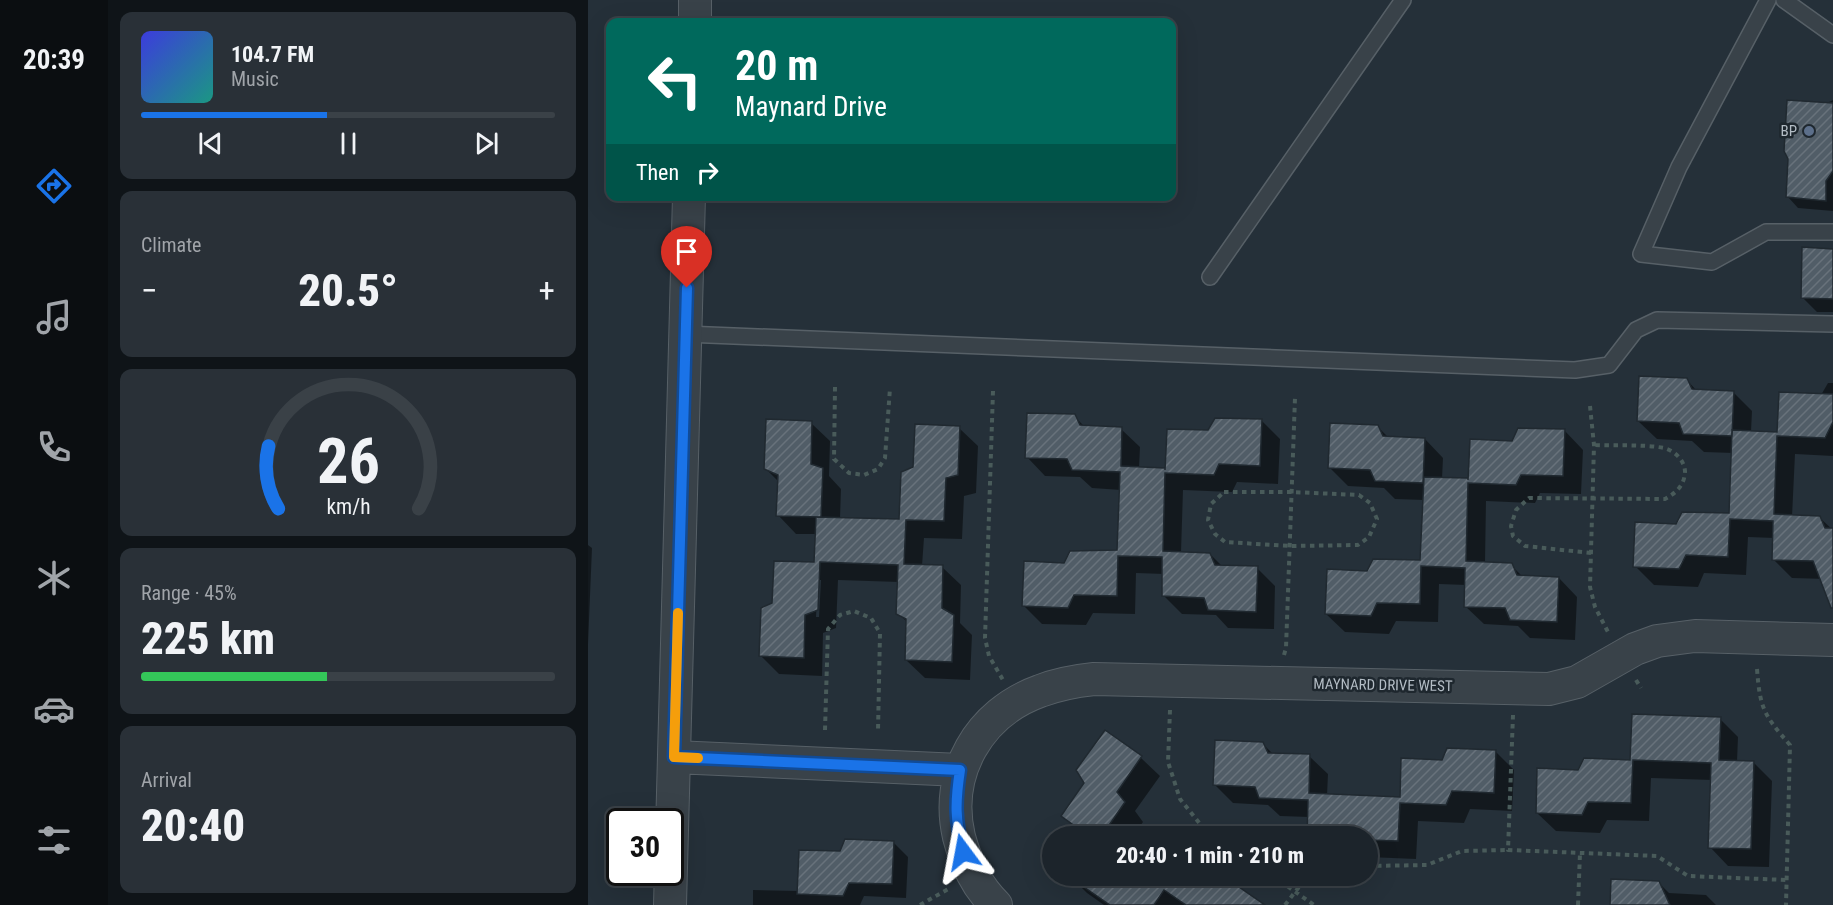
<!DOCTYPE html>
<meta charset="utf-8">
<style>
:root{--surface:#1c242b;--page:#293037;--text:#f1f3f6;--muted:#a0a4a9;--line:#3a4147;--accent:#1a73e8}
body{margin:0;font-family:"Roboto Condensed",sans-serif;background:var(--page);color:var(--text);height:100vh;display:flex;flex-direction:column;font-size:22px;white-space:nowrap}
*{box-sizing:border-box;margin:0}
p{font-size:20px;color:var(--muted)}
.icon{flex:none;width:33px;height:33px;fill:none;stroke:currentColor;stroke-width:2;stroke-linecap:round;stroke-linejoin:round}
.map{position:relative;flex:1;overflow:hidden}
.panel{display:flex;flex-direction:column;gap:12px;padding:12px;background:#0f1418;width:480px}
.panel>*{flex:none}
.banner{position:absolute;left:18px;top:18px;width:570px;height:183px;border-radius:12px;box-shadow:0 6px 24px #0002,0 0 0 2px var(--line);background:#00695c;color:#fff;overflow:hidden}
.speed{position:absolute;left:18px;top:808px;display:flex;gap:12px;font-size:30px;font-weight:700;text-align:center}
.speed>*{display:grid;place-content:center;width:78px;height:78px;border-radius:50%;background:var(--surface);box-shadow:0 6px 24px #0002,0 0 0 2px var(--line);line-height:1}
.speed .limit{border:3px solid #111;border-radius:9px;background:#fff;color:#111}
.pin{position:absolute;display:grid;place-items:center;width:51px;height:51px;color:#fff;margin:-62px -26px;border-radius:50% 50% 50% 0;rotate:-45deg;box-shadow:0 0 6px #0007}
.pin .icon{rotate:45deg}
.me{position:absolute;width:66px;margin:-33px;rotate:347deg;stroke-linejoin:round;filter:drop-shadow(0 0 4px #0008)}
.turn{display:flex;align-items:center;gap:21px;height:126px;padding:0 30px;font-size:27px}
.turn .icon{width:78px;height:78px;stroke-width:2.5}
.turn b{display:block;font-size:42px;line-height:51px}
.then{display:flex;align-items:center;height:57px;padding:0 30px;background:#0003;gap:12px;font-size:22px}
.big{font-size:45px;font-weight:800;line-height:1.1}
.panel .tile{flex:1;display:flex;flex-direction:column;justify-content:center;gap:9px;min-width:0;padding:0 21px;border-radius:12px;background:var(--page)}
.panel .dial{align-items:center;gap:0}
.dial svg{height:156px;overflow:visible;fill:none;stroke:var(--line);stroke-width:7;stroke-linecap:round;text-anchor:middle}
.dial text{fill:var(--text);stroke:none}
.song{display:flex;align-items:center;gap:18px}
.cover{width:72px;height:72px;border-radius:9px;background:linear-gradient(135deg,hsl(240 70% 55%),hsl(170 70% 35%))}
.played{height:6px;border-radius:3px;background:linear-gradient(90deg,var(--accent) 45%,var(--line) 45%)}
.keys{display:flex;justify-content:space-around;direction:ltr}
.heat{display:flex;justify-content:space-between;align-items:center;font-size:33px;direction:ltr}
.charge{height:9px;border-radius:4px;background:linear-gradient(90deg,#34c759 45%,var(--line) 0)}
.trip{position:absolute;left:454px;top:826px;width:336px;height:60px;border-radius:30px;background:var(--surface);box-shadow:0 6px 24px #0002,0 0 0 2px var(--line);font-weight:800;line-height:60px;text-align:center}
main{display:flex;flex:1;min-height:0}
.tabs{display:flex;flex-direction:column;width:108px;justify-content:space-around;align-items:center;background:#0b0e11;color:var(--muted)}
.tabs .icon{width:42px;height:42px}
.tabs .selected{color:var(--accent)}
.tabs b{font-size:27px;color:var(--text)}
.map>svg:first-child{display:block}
.shadow{fill:#0007;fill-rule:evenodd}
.building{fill:url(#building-hatch);stroke:#202930;stroke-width:1.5}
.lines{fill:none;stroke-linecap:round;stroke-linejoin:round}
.lane-casing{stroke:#576067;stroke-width:18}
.street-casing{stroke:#576067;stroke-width:34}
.path{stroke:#495b5a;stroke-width:4;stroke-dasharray:4.5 4.5;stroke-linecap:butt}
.lane{stroke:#394249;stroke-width:15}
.street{stroke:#394249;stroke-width:32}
.route-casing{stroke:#114b97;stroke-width:15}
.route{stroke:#1a73e8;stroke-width:10}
.slow{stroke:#f59e0b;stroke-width:10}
.service-dot{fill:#5c6f8a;stroke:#1e272e;stroke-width:2}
.labels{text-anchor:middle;stroke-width:5;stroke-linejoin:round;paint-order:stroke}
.poi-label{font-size:15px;fill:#b4bdc5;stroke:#1e272e;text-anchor:end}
.street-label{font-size:15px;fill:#b4bdc5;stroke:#1e272e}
</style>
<main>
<nav class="tabs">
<b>20:39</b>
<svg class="icon selected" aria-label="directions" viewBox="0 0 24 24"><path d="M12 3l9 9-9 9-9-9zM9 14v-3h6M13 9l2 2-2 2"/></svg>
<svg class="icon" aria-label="music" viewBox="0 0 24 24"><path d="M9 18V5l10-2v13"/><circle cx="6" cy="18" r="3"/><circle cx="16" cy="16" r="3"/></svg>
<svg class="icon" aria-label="phone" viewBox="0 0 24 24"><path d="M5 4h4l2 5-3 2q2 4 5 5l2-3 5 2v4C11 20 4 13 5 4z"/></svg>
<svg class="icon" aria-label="climate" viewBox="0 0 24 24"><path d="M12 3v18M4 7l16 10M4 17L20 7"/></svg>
<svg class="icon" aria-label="car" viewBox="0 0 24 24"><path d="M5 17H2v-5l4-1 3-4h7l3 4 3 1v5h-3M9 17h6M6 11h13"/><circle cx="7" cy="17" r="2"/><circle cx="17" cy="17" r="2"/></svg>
<svg class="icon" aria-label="filters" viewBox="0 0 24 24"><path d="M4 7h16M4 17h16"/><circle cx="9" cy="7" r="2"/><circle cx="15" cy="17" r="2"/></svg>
</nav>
<section class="panel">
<div class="tile">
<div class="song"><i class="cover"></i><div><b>104.7 FM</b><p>Music</p></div></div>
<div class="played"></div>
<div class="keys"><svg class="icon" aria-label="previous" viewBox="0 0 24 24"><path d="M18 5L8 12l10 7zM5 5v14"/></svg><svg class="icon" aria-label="pause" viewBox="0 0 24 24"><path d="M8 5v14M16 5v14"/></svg><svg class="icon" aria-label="next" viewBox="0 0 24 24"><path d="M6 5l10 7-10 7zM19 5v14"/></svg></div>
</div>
<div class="tile"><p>Climate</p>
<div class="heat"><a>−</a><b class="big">20.5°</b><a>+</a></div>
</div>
<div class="tile dial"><svg viewBox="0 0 100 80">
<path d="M14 69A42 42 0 1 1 86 69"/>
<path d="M14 69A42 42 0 0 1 9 37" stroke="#1a73e8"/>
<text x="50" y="56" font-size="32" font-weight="700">26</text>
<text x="50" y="72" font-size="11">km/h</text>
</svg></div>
<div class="tile"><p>Range · 45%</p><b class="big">225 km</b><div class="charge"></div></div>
<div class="tile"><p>Arrival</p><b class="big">20:40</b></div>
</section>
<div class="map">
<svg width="1245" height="905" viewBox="0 0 1245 905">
<defs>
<pattern id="building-hatch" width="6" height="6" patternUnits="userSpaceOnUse" patternTransform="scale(1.5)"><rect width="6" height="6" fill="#515d67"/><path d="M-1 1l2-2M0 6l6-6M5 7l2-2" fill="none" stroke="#68727b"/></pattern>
</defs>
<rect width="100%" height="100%" fill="#253039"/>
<path class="shadow" d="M 1245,100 L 1245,211 L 1210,208 L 1200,197 L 1237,104 Z
M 1245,250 L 1245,312 L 1229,312 L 1215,298 Z
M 1098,379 L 1109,391 L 1145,392 L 1164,411 L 1163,432 L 1191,433 L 1233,395 L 1240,383 L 1245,383 L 1245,456 L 1207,454 L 1204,517 L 1232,518 L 1245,530 L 1245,586 L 1238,579 L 1204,578 L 1185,559 L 1186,538 L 1160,537 L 1158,575 L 1116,573 L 1110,587 L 1066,585 L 1047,566 L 1089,525 L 1142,515 L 1145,453 L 1116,452 L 1104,441 L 1069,439 L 1050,421 Z
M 486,416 L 497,427 L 533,429 L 552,447 L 551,468 L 577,469 L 579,471 L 621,432 L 673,420 L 692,439 L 690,484 L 649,482 L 644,492 L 595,490 L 593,553 L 622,554 L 634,566 L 669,568 L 687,586 L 686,629 L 640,628 L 628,615 L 594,614 L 575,595 L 576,574 L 548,573 L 547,614 L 505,613 L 498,625 L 454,624 L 435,605 L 477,564 L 531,551 L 533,490 L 504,488 L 492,477 L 457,476 L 439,457 Z
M 223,423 L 242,441 L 241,476 L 253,489 L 252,519 L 313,521 L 326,468 L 371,428 L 390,446 L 388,493 L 376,496 L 374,539 L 336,538 L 334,566 L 354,567 L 373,585 L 372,623 L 384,635 L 382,680 L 337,678 L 318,660 L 320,623 L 310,613 L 311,582 L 250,580 L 248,628 L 235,633 L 234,676 L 191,674 L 173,656 L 186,604 L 228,563 L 229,534 L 208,534 L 190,515 L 191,482 L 177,468 ZM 230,580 L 233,580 L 231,617 L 228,617 Z
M 789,426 L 801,438 L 837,439 L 855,458 L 854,479 L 882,482 L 924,442 L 977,431 L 995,450 L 993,494 L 952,493 L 947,503 L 898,501 L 897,563 L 923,565 L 935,577 L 971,578 L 989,597 L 987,640 L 942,638 L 930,626 L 896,624 L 877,606 L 878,585 L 851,584 L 850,622 L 808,621 L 801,634 L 757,632 L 738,614 L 780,572 L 833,562 L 836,500 L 807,499 L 796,488 L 760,486 L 742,468 Z
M 0,545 L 4,548 L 0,644 Z
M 1045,715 L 1132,719 L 1150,737 L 1149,762 L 1165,762 L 1184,781 L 1181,867 L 1140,866 L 1122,847 L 1124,780 L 1063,778 L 1061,821 L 1019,820 L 1012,833 L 968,831 L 949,813 L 991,771 L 1043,761 Z
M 517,732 L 553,758 L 572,776 L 547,811 L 555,822 L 544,837 L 497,837 L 475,816 L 498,783 Z
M 674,743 L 685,754 L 721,756 L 740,774 L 739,796 L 813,799 L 855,762 L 907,751 L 926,770 L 924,811 L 882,809 L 876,823 L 830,821 L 828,859 L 780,857 L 780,837 L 720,837 L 721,817 L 692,816 L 680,805 L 645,803 L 626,784 Z
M 305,842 L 320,857 L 318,898 L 276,896 L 272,905 L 165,905 L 165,890 L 211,891 L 253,852 Z
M 482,876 L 633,876 L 674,905 L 516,905 L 499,893 Z
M 1070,882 L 1081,893 L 1118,895 L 1128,905 L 1023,905 Z"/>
<path class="building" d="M 1199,100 L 1245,103 L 1245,171 L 1238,181 L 1238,201 L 1198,197 L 1200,159 L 1196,151 Z
M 1214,247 L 1245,249 L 1245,299 L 1213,298 Z
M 1051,376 L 1099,378 L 1104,389 L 1146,391 L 1144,436 L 1095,434 L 1091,423 L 1049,421 Z
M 1191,392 L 1245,394 L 1245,422 L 1237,438 L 1189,436 L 1186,514 L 1232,516 L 1237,528 L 1245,528 L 1245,608 L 1243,608 L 1225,561 L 1184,560 L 1185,521 L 1142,519 L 1140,557 L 1098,555 L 1091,569 L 1045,567 L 1047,522 L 1088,524 L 1094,512 L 1141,513 L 1144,430 L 1189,432 Z
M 439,413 L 487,414 L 492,425 L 534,427 L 533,466 L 577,468 L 577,470 L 579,429 L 620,430 L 627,418 L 674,419 L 672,466 L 631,464 L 626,475 L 577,473 L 575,551 L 622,553 L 627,565 L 670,566 L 668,612 L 620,610 L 616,598 L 574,596 L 574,557 L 530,556 L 529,596 L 486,595 L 480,608 L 434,606 L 436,561 L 476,563 L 482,551 L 529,550 L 532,472 L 484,470 L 479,459 L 437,458 Z
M 178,419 L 224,421 L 223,464 L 235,468 L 233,517 L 188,516 L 190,475 L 176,469 Z
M 742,423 L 790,425 L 795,436 L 837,438 L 835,483 L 787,481 L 782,470 L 740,468 Z
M 327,424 L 372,426 L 370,475 L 358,478 L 356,521 L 318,520 L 316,564 L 355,565 L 354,608 L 366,615 L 364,662 L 317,660 L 318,619 L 308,614 L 310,565 L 232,562 L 230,610 L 217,615 L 216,658 L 171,656 L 173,608 L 184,603 L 186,561 L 226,562 L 228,517 L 311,519 L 313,472 L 325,467 Z
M 930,428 L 977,429 L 975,476 L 933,475 L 928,485 L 880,483 L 878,561 L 924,563 L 929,575 L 971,577 L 969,622 L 922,620 L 917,608 L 876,607 L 877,568 L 833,566 L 832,604 L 789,603 L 783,616 L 737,614 L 739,569 L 779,571 L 785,559 L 832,560 L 836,477 L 880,478 L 880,480 L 882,439 L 924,441 Z
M 1044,714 L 1133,717 L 1131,760 L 1166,761 L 1163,849 L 1120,848 L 1123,763 L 1045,760 L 1043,803 L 1000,802 L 994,815 L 948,813 L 949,768 L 990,770 L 996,758 L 1042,760 Z
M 517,730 L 554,756 L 529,792 L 537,802 L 513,837 L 502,837 L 473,816 L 496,783 L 488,770 Z
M 627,740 L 675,742 L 680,753 L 722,754 L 721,793 L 812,797 L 813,758 L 854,760 L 859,748 L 908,750 L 906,793 L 864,791 L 858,805 L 812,803 L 810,841 L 780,840 L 780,837 L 719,837 L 720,800 L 671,798 L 667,787 L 625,785 Z
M 257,839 L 306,841 L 304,884 L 261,883 L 255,896 L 209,894 L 211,850 L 252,851 Z
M 480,876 L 635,876 L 677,905 L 598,905 L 576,890 L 566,905 L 522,905 Z
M 1023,879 L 1071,881 L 1082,905 L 1022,905 Z"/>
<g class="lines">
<g class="lane-casing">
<path id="lane" d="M 1180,0 L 1091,167 L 1053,254 L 1124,262 L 1178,232 L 1245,232
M 1196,0 L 1245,35
M 622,277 L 815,0
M 97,334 L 987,370 L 1021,365 L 1048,330 L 1069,320 L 1245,324"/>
</g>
<g class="street-casing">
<path id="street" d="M 107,22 L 107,0
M 86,757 L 372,770
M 82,905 L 101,196
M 408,905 C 388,886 378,863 371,837 C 356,773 391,713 452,691 C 470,684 487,681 506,679 L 961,689 L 989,682 L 1047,649 L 1069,641 L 1107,636 L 1245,640"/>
</g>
<path class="path" d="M 247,387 L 246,459 L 261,473 L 276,475 L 290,469 L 297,458 L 302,388
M 405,391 L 397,638 L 401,656 L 415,680
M 1002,406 L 1006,445 L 1002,587 L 1007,607 L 1020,632
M 636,492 L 704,492 L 771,495 L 782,503 L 789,519 L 781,537 L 770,545 L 702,546 L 637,542 L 627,534 L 620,520 L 623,504 Z
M 1003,553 L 937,546 L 925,536 L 923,526 L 928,510 L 941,498 L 1077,499 C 1088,493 1097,485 1097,471 C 1096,460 1087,451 1076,448 C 1055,444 1028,446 1006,445
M 696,655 L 698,648 L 707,398
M 1169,669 C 1172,709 1176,715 1202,745 L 1198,905
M 1048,680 L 1053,688
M 582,710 L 580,762 L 592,799 L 612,824 L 630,837
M 925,715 L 920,850 L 1069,856 L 1100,876 L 1198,880
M 237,730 L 240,629 L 252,615 L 266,611 L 283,618 L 292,633 L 290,731
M 780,866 L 839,865 L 874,851 L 920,850
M 685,876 L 726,905
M 332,905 L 362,888
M 697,905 L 718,878 L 722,876
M 990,905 L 992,853"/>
<use href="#lane" class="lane"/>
<use href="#street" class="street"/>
</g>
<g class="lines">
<g class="route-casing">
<path id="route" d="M 99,288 L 86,757 L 372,770 C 367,803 367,819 375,852"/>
</g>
<use href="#route" class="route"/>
<path class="slow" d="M 90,613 L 86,757 L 110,758"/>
</g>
<circle class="service-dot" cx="1221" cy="131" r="6"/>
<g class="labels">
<g class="poi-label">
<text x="1209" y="136">BP</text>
</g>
<g class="street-label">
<text transform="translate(795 685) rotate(1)" y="5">MAYNARD DRIVE WEST</text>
</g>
</g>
</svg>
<div class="speed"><div class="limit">30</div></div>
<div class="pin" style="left:99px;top:288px;background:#d93025"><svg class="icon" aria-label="arrive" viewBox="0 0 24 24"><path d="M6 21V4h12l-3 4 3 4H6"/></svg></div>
<svg class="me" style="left:375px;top:852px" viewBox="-20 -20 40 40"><path d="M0-17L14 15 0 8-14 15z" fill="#1a73e8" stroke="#fff" stroke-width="4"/></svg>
<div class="trip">20:40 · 1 min · 210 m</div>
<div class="banner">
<div class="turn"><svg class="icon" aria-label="left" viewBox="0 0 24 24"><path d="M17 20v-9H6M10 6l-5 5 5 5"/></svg><div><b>20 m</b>Maynard Drive</div></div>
<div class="then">Then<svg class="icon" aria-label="right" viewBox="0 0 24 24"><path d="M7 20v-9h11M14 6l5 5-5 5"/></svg></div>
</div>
</div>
</main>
